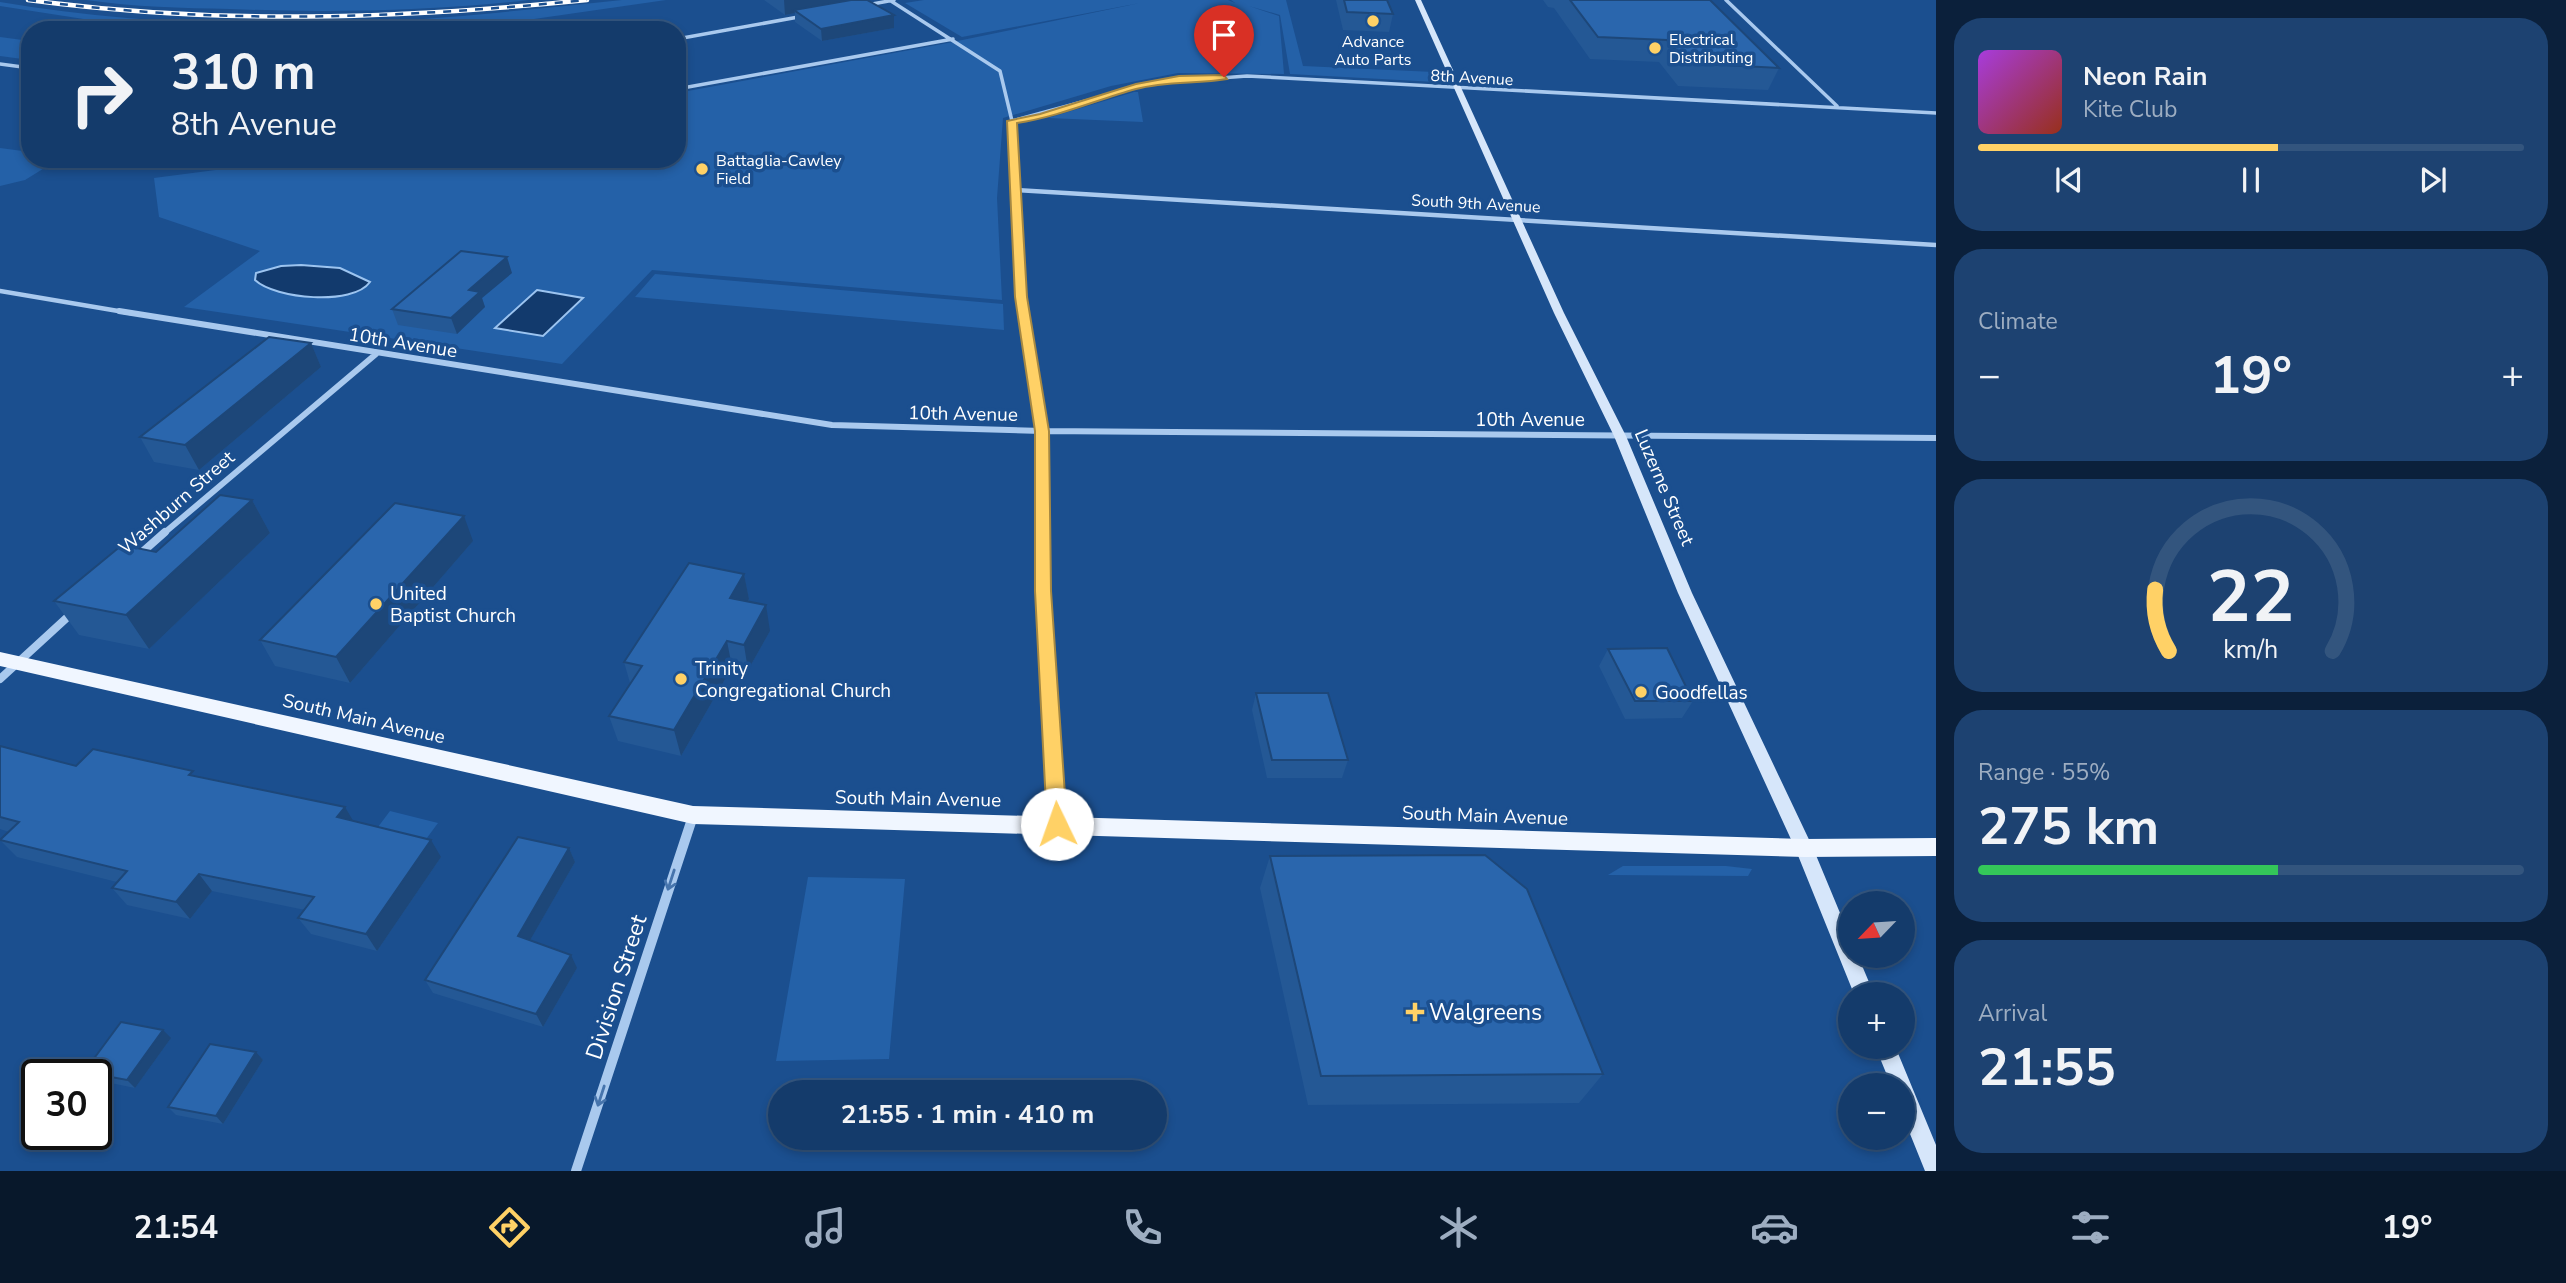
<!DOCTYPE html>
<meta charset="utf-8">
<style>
:root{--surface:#143b6b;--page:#1d4271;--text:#f1f3f6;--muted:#9dadc1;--line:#33557e;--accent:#ffd166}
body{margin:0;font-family:"Nunito Sans",sans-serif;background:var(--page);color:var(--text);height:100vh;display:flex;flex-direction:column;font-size:26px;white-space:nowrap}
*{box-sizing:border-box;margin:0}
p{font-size:23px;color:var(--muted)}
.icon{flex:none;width:38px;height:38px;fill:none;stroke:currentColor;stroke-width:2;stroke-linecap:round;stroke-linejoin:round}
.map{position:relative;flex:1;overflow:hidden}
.sheet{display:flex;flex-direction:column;gap:18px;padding:18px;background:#0b203b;width:630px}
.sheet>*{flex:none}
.top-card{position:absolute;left:21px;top:21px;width:665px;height:147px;border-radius:28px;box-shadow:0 4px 10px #0003,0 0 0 2px var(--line);background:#143b6b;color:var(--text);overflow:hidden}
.needle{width:46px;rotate:245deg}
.fabs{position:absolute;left:1838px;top:891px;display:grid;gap:14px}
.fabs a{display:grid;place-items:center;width:77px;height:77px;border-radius:50%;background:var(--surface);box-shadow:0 4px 10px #0003,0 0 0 2px var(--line);font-size:35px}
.speed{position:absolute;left:21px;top:1059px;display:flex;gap:14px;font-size:35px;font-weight:700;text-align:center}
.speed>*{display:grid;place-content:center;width:91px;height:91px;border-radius:50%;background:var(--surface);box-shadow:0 4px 10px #0003,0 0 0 2px var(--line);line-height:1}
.speed .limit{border:4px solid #111;border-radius:10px;background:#fff;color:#111}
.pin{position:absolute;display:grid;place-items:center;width:60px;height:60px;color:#fff;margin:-72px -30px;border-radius:50% 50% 50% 0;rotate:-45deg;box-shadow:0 0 7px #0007}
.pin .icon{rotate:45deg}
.me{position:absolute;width:77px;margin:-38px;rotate:357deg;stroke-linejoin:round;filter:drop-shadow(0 0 5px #0008)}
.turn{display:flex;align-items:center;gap:24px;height:147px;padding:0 35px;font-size:32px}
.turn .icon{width:91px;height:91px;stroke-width:2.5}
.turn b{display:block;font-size:49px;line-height:60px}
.big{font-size:52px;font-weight:700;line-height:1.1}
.sheet .card{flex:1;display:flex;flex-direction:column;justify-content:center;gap:10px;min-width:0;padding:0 24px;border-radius:28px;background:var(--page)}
.sheet .dial{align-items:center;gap:0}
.dial svg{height:182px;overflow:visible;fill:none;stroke:var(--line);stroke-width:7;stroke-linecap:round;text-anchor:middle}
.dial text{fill:var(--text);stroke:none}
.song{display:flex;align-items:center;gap:21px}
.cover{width:84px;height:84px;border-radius:10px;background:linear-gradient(135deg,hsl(280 70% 55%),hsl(10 70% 35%))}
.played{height:7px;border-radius:4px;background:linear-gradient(90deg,var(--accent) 55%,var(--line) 55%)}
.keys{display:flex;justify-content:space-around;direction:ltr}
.heat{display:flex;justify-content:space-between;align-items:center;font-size:38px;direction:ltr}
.charge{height:10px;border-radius:5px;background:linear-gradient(90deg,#34c759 55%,var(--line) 0)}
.trip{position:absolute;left:768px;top:1080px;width:399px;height:70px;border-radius:35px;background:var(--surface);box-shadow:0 4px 10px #0003,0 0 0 2px var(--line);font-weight:700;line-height:70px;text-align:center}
.tabs{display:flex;height:112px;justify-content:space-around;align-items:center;background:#08182b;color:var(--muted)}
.tabs .icon{width:49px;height:49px}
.tabs .active{color:var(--accent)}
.tabs b{font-size:32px;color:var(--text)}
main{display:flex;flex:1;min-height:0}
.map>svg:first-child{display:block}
.green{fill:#2461a8}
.water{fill:#123a6d;stroke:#9cc4f0;stroke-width:2}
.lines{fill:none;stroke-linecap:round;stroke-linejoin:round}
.street-far4{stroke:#a9c9ee;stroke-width:3.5}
.street-far3{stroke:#a9c9ee;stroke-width:4.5}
.street-far2{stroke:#a9c9ee;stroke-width:6}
.street-far1{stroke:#a9c9ee;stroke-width:8}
.street{stroke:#a9c9ee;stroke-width:10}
.secondary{fill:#d6e6fa;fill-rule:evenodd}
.primary{fill:#f0f6ff;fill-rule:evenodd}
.rail-casing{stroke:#fff;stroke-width:4.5}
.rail{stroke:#1b4f8f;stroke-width:2.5;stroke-dasharray:8;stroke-linecap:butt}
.wall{fill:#245895}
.shaded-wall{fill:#1d4779}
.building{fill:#2a66ad;stroke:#1d4779;stroke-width:2}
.oneway{stroke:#4674ac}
.route{fill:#ffd166;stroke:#a68842;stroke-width:2}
.poi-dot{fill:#ffd166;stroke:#1b4f8f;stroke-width:2.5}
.labels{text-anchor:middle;stroke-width:7;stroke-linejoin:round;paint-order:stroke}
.far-poi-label{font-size:16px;fill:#fff;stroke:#1b4f8f;text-anchor:start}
.far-street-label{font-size:16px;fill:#fff;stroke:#1b4f8f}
.street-label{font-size:19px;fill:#fff;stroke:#1b4f8f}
.poi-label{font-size:19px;fill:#fff;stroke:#1b4f8f;text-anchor:start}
.near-street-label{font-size:23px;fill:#fff;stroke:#1b4f8f}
.near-poi-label{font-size:23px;fill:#fff;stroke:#1b4f8f;text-anchor:start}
</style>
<main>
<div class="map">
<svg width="1936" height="1171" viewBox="0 0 1936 1171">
<rect width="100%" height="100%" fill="#1b4f8f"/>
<path class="green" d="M 86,0 L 529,0 C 430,11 330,13 230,9 C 182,8 134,7 86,0 Z
M 622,0 L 666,0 L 534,19 L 373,27 L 350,25 L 326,30 L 243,30 L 90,20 L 0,6 L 0,2 C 108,20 220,27 330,24 C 428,21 524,10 622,0 Z
M 924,0 L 1228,0 L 1235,3 L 1231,0 L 1286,0 L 1303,66 L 1434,72 L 1436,82 L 1290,74 L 1280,15 L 1249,6 L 1279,16 L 1284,74 L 1178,73 L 1111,86 L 1003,118 L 997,198 L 1002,300 L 652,270 L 562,364 L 184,307 L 260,251 L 159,217 L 154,178 L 301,159 L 677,159 L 677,93 L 948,43 L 1140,3 L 962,37 L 905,3 Z
M 0,37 L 30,41 L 30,60 L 0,56 Z
M 1134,92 L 1138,92 L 1143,122 L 1048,118 Z
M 0,148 L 30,152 L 30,159 L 59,159 L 25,180 L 0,186 Z
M 655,274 L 1003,304 L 1004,330 L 635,297 Z
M 390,811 L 438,823 L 418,850 L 357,855 Z
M 1623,866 L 1726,866 L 1752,869 L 1748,876 L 1608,875 Z
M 808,877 L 905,879 L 889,1059 L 776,1061 Z"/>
<path class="water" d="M 301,265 L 340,268 L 370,282 C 353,306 275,299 255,280 L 256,273 L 281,266 Z
M 537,290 L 583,298 L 543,336 L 495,328 Z"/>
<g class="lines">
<path class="street-far4" d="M 1726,0 L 1837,106
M 891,1 L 1000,71 L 1012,121 L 1013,138
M 867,5 L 894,0
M 399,30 C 440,26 504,14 542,30
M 677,39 L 804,16
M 0,64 L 30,68
M 677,89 L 953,39
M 1012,121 L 1152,83 L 1247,76 L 1936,113"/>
<path class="street-far3" d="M 1013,137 L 1023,313
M 1014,190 L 1936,245
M 0,291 L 130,313"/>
<path class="street-far2" d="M 119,311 L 832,425 L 1042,431 L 1936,438
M 1023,311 L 1042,431 L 1043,534
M 163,534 L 376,354"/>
<path class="street-far1" d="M 1043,532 L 1043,591 L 1056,815
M 139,555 L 165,532
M 0,679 L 72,613"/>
<path class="street" d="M 1056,813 L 1057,824
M 576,1171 L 693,816"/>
<path class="secondary" d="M 1415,0 L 1421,0 L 1564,313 L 1626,436 L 1692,593 L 1813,848 L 1850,937 L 1850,956 L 1858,956 L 1874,994 L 1854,994 L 1795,848 L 1678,593 L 1614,436 L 1554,313 Z
M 1875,1046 L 1895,1046 L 1936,1145 L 1936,1171 L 1925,1171 L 1902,1114 L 1902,1085 L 1891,1085 Z"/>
<path class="primary" d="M 0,652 L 693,806 L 1804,839 L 1936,838 L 1936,856 L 1804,857 L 693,824 L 0,666 Z"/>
<g class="rail-casing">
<path id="rail" d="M 28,0 C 218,25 396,19 587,0"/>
</g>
<use href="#rail" class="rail"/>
</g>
<path class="wall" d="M 764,0 L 867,0 L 894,15 L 894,28 L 822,41 L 795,22 L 795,13 L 785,15 Z
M 1336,0 L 1387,0 L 1393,14 L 1389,32 L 1343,30 Z
M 1543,0 L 1710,0 L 1779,68 L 1768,90 L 1678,86 L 1659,62 L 1590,59 L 1554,8 L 1548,7 Z
M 512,273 L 482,298 L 485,307 L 457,334 L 398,325 L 392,309 Z
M 311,343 L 321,367 L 199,470 L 154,462 L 140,437 Z
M 252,500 L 270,533 L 149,649 L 79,635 L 54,601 L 156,552 Z
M 473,541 L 350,683 L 275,666 L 260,640 Z
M 744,574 L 749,599 L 748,602 L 770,631 L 748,670 L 732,667 L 681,756 L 618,741 L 609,716 L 630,683 L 624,662 Z
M 1608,649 L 1693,701 L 1682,718 L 1625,719 L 1599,666 Z
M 1256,693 L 1348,760 L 1342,778 L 1267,778 L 1252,710 Z
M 0,746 L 76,766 L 196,776 L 353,821 L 441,857 L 377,951 L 311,934 L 298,918 L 305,910 L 212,891 L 190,919 L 127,905 L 112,888 L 117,882 L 17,857 L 0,840 L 9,832 L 0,829 Z
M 569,848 L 575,862 L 530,940 L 577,968 L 543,1027 L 433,993 L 425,980 Z
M 1270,856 L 1603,1074 L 1579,1103 L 1308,1105 L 1260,888 Z
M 171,1038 L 135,1088 L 96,1080 L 96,1074 L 87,1074 L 84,1072 Z
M 256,1052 L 263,1060 L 223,1124 L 176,1115 L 168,1107 Z"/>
<path class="shaded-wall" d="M 784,0 L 853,0 L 794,10 L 795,13 L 785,15 Z
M 894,15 L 894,28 L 822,41 L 821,29 Z
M 507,257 L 512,273 L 482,298 L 485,307 L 457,334 L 451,318 L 469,290 Z
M 311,343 L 321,367 L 199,470 L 185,445 Z
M 252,500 L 270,533 L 149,649 L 126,615 Z
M 464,516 L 473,541 L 350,683 L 336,657 Z
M 744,574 L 749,599 L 735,624 L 730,598 Z
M 766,605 L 770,631 L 748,670 L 744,645 Z
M 727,641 L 732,667 L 681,756 L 674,730 Z
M 345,807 L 355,824 L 337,817 Z
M 431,840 L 441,857 L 377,951 L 366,934 Z
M 569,848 L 575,862 L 525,949 L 518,936 Z
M 199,874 L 212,891 L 190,919 L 176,902 Z
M 571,955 L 577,968 L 543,1027 L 536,1014 Z
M 163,1030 L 171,1038 L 135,1088 L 127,1080 Z
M 256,1052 L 263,1060 L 223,1124 L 216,1116 Z"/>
<path class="building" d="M 851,0 L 867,0 L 894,15 L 821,29 L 794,10 Z
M 1344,0 L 1387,0 L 1393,14 L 1347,12 Z
M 1570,0 L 1710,0 L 1779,68 L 1687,63 L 1667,40 L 1598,37 Z
M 461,251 L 507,257 L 469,290 L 480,292 L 451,318 L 392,309 Z
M 269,337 L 311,343 L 185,445 L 140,437 Z
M 220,495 L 252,500 L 126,615 L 54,601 L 122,545 L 156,552 Z
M 395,503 L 464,516 L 336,657 L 260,640 Z
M 689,563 L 744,574 L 730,598 L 766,605 L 744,645 L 727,641 L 674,730 L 609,716 L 642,666 L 624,662 Z
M 1667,648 L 1693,701 L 1635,701 L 1608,649 Z
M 1256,693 L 1328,693 L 1348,760 L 1272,760 Z
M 0,746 L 76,766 L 93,749 L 193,771 L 189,775 L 345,807 L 337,817 L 431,840 L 366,934 L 298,918 L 314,897 L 199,874 L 176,902 L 112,888 L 127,871 L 0,840 L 19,822 L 0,817 Z
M 518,837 L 569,848 L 518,936 L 571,955 L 536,1014 L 425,980 Z
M 1485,855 L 1527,889 L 1603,1074 L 1321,1076 L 1270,856 Z
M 121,1022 L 163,1030 L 127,1080 L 84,1072 Z
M 210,1044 L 256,1052 L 216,1116 L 168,1107 Z"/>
<defs><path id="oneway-shaft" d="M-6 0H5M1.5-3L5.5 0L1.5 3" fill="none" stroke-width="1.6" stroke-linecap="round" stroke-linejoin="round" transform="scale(1.75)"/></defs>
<g class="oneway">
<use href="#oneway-shaft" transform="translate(671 880) rotate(108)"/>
<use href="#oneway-shaft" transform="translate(601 1096) rotate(108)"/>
</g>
<path class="route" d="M 1224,75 L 1227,79 C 1197,84 1166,81 1136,89 C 1096,100 1058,117 1017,123 L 1027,297 L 1049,431 L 1051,591 L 1067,824 L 1064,830 L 1057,832 L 1050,830 L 1047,824 L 1035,591 L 1035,431 L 1015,297 L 1007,121 L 1040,114 L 1136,84 L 1179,76 Z"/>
<g class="poi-dot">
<circle cx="1373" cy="21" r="7"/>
<circle cx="1655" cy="48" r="7"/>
<circle cx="702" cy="169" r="7"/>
<circle cx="376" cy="604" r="7"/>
<circle cx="681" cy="679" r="7"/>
<circle cx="1641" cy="692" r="7"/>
<path d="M1411.5 1001.5h7v7h7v7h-7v7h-7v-7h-7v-7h7z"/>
</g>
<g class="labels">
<g class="far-poi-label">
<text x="1669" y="45">Electrical<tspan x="1669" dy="18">Distributing</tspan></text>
<text x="1373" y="47" text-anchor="middle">Advance<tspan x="1373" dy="18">Auto Parts</tspan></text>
<text x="716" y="166">Battaglia-Cawley<tspan x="716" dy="18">Field</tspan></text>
</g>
<g class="far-street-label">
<text transform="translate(1472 77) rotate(3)" y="6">8th Avenue</text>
<text transform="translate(1476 203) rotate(3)" y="6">South 9th Avenue</text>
</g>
<g class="street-label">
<text transform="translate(403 342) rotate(9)" y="7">10th Avenue</text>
<text transform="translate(963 413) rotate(1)" y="7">10th Avenue</text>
<text x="1530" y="426">10th Avenue</text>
<text transform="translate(1665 487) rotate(67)" y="7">Luzerne Street</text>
<text transform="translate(176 502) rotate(-41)" y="7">Washburn Street</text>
<text transform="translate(364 718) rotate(13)" y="7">South Main Avenue</text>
<text transform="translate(918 798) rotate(1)" y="7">South Main Avenue</text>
<text transform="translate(1485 815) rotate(2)" y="7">South Main Avenue</text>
</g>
<g class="poi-label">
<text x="390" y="600">United<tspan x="390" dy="22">Baptist Church</tspan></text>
<text x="695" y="675">Trinity<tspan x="695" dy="22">Congregational Church</tspan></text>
<text x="1655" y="699">Goodfellas</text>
</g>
<g class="near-street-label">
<text transform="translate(616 987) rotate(-72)" y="8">Division Street</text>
</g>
<g class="near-poi-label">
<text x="1429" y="1020">Walgreens</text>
</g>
</g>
</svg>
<div class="fabs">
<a><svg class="needle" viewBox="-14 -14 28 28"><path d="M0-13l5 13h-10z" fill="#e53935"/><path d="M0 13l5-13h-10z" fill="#9dadc1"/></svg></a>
<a>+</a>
<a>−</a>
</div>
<div class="speed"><div class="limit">30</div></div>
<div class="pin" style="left:1224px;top:77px;background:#d93025"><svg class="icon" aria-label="arrive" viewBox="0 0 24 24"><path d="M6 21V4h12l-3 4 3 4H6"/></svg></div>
<svg class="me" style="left:1057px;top:824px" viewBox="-20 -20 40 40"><circle r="19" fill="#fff"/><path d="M0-13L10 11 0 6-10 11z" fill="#ffd166"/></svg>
<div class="trip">21:55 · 1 min · 410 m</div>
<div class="top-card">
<div class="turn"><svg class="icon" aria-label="right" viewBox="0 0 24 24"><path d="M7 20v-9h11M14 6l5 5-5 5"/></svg><div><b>310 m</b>8th Avenue</div></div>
</div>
</div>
<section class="sheet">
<div class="card">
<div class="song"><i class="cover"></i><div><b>Neon Rain</b><p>Kite Club</p></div></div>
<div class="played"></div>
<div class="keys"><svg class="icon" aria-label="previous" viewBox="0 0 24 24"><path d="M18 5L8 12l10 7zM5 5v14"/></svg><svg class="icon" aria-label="pause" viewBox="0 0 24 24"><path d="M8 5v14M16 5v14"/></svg><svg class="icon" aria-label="next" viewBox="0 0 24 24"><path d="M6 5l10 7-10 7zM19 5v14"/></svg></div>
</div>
<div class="card"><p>Climate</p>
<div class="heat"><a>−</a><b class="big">19°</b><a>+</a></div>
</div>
<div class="card dial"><svg viewBox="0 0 100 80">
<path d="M14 69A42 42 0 1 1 86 69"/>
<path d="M14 69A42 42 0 0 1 8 42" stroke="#ffd166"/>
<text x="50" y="56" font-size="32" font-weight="700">22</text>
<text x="50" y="72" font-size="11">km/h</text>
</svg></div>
<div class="card"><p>Range · 55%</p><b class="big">275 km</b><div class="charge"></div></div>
<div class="card"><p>Arrival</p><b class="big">21:55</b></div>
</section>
</main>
<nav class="tabs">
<b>21:54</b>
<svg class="icon active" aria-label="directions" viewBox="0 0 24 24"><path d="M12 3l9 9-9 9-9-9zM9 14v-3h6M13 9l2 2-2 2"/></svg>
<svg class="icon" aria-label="music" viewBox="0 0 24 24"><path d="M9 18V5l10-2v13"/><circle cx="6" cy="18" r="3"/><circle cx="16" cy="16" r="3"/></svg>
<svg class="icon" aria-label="phone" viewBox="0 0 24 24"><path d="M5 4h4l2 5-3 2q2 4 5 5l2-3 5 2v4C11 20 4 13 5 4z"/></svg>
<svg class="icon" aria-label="climate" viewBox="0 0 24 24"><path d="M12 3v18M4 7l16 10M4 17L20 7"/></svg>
<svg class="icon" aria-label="car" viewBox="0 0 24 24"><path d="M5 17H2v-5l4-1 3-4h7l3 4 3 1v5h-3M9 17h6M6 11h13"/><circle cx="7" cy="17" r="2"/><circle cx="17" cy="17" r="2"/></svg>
<svg class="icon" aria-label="filters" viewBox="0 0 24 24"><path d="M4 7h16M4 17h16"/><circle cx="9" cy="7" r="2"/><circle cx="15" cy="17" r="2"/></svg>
<b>19°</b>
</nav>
